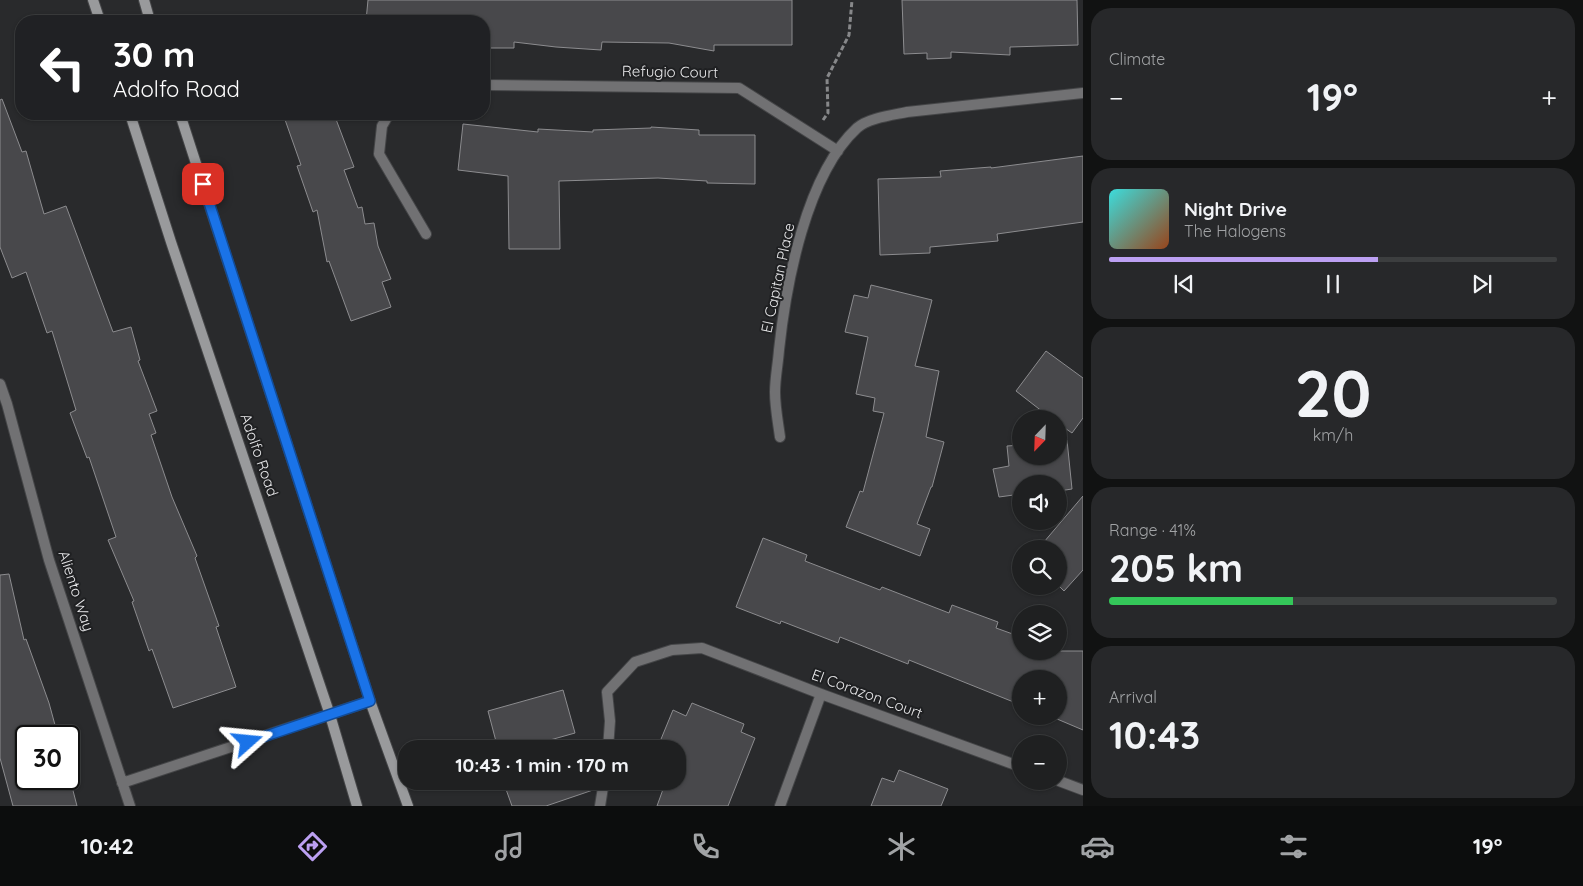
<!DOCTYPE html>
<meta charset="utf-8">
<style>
:root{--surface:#1f2021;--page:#27282a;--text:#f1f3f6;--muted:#a1a3a5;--line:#3c3e3f;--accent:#bca0f2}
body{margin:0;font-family:Quicksand,sans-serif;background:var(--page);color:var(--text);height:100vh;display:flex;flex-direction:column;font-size:19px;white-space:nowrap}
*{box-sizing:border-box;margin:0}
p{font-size:16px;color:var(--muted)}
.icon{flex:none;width:28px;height:28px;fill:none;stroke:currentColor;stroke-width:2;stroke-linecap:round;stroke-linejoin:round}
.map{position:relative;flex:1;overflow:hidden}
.side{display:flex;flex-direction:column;gap:8px;padding:8px;background:#111212;width:500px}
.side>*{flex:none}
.top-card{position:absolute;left:15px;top:15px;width:475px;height:105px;border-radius:20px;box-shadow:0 1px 4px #0004,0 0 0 1px var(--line);background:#202124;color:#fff;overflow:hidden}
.needle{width:32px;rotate:203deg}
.tools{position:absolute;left:1012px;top:410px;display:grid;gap:10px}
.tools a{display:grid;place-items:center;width:55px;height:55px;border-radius:50%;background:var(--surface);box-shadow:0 1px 4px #0004,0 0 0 1px var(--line);font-size:25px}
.speed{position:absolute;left:15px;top:725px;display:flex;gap:10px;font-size:25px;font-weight:700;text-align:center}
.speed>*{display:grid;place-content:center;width:65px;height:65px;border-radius:50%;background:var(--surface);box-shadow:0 1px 4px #0004,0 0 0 1px var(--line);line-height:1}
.speed .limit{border:2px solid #111;border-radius:8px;background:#fff;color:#111}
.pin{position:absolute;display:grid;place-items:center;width:42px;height:42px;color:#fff;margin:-21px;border-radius:10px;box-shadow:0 2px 8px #0006}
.me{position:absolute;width:55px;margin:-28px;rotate:72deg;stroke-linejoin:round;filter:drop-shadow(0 0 4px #0008)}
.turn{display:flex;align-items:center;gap:18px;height:105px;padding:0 15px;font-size:22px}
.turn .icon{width:65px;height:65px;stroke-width:2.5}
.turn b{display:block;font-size:35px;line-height:42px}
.big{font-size:38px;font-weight:800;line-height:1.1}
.side .tile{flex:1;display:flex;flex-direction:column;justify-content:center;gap:8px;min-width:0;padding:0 18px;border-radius:20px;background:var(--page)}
.side .dial{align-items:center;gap:0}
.dial b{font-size:65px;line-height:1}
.song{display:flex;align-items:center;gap:15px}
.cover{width:60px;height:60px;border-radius:8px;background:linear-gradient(135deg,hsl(180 70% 55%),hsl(20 70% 35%))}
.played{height:5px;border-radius:2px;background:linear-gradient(90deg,var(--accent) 60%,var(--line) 60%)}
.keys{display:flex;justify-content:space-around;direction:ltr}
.heat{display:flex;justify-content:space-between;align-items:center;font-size:28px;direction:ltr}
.charge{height:8px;border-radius:4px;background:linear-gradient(90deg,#34c759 41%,var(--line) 0)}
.trip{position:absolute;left:398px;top:740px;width:288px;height:50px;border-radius:20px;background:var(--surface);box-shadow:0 1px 4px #0004,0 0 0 1px var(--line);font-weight:800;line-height:50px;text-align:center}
.menu{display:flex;height:80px;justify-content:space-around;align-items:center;background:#0c0d0d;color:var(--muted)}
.menu .icon{width:35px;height:35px}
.menu .current{color:var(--accent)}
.menu b{font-size:22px;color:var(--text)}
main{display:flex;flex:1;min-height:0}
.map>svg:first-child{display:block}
.building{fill:#48484b;stroke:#8c8c8f}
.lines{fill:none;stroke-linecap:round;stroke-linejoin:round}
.minor-casing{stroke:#444547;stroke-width:12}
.secondary-casing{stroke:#444547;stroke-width:12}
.path{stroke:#87888a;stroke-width:3;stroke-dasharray:5 2.5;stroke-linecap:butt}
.minor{stroke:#717173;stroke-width:10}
.secondary{stroke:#999a9c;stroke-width:10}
.route-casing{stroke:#114b97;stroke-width:12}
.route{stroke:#1a73e8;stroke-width:9}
.labels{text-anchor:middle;stroke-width:4;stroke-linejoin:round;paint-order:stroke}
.street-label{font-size:15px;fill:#e9e9eb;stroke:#1f2022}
</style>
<main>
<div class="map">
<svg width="1083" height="806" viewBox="0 0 1083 806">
<rect width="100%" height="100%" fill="#292a2c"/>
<path class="building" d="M 368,0 L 792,0 L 792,45 L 714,45 L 714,51 L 669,43 L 602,42 L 601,50 L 556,47 L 514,42 L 514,48 L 484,48 L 484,21 L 366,21 Z
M 902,0 L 1077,0 L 1078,45 L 1010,47 L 1010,55 L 951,52 L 951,58 L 927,59 L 927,53 L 904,54 Z
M 2,99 L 22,152 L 26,151 L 44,214 L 66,206 L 113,332 L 131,327 L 140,360 L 138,361 L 157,411 L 149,414 L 156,433 L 151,435 L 172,497 L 197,556 L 195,558 L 219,626 L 216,627 L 236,687 L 173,708 L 152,649 L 149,651 L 132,602 L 134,601 L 108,540 L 116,537 L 89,457 L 87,458 L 70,413 L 76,410 L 52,331 L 47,333 L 26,272 L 12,278 L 0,247 L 0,100 Z
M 283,114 L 334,114 L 354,167 L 344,170 L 358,208 L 362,207 L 365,224 L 374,223 L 378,246 L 391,279 L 382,282 L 391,307 L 351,321 L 329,261 L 327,262 L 317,210 L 313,212 L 297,166 L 301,165 Z
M 463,124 L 538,132 L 538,129 L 593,132 L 593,130 L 651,128 L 651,127 L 699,130 L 699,135 L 755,135 L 755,184 L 707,183 L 707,181 L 658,178 L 559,181 L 560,249 L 509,249 L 508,176 L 458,170 Z
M 1083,156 L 1083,222 L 997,234 L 998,241 L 930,247 L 930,253 L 880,255 L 878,179 L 941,177 L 940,171 L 991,167 L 991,168 Z
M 871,285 L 932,300 L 915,366 L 939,371 L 926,437 L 944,442 L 932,487 L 931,487 L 917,524 L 930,529 L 920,556 L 846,527 L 860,491 L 863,492 L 884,413 L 873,411 L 875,398 L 856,394 L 868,337 L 845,332 L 854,295 L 868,298 Z
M 1046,351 L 1083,378 L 1083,418 L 1072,433 L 1059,424 L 1059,419 L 1052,419 L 1016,391 Z
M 1067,440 L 1072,489 L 1059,491 L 1059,484 L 1021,484 L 1021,494 L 999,497 L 993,469 L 1009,466 L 1007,446 L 1021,445 L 1021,456 L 1059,456 L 1059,441 Z
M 1083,496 L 1083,570 L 1064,591 L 1059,586 L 1059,549 L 1038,549 Z
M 763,538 L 807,555 L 805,561 L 880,590 L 882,587 L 949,613 L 952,605 L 998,622 L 996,628 L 1021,637 L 1021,651 L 1083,651 L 1083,730 L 1050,716 L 1059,716 L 1059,679 L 1021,679 L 1021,705 L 909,660 L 908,664 L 840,637 L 838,643 L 781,621 L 780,624 L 736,607 Z
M 9,574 L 24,640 L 26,639 L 49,703 L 58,736 L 26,736 L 26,779 L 70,779 L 77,806 L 13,806 L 0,758 L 0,575 Z
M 563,690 L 575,733 L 518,749 L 498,749 L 488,711 Z
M 692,703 L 744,724 L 741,732 L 755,738 L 728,806 L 657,806 L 666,781 L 676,781 L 677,749 L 670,749 L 659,744 L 673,710 L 686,716 Z
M 899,770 L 948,789 L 941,806 L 871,806 L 882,778 L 894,782 Z
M 503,781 L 597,781 L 596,789 L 546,806 L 512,806 Z"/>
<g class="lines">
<g class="minor-casing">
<path id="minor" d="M 484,85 L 739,88 L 838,151
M 389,114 L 382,126 L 379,154 L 426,234
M 0,384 L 7,404 L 49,560 L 130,806
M 780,437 C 778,422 775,407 775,392 C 775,378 778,364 779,350 C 786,284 806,175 857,128 C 868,118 893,115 907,112 L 1083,93
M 608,749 L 610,721 L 607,692 L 635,662 L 672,650 L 702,648 L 821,694 L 1021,767
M 1059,781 L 1083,790
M 122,783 L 370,701
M 600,806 L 604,781
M 780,806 L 821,694"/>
</g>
<g class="secondary-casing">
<path id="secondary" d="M 93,0 L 100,21
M 144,0 L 150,21
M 130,114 L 171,242 L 330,715 L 357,806
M 180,114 L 370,701 L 408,806"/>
</g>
<path class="path" d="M 823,120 L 828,113 L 827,78 L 849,35 L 852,0"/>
<use href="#minor" class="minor"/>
<use href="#secondary" class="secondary"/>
</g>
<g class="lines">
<g class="route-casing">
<path id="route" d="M 203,184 L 370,701 L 248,742"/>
</g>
<use href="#route" class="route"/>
</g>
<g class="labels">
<g class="street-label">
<text transform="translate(670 72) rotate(1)" y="5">Refugio Court</text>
<text transform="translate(778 278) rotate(-78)" y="5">El Capitan Place</text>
<text transform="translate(259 455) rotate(71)" y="5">Adolfo Road</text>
<text transform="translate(76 591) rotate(72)" y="5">Aliento Way</text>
<text transform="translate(867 694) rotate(20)" y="5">El Corazon Court</text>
</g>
</g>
</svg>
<div class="tools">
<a><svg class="needle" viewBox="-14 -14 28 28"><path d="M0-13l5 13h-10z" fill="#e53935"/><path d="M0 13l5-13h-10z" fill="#a1a3a5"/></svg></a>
<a><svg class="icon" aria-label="sound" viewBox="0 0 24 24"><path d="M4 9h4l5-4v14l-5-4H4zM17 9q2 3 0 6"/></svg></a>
<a><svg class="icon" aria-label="search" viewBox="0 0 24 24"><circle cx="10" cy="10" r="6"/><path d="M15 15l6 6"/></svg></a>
<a><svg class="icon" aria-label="layers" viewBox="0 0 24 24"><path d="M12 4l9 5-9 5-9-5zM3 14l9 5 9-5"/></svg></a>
<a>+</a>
<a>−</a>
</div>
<div class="speed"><div class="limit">30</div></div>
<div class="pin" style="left:203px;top:184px;background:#d93025"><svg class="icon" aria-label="arrive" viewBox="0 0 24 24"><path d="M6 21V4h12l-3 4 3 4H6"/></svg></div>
<svg class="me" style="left:248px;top:742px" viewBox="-20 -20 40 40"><path d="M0-17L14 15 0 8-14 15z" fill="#1a73e8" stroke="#fff" stroke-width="4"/></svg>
<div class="trip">10:43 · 1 min · 170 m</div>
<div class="top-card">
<div class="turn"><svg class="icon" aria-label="left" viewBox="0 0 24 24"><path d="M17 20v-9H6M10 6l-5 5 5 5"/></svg><div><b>30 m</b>Adolfo Road</div></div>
</div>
</div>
<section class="side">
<div class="tile"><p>Climate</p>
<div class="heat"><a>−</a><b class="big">19°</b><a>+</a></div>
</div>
<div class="tile">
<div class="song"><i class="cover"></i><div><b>Night Drive</b><p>The Halogens</p></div></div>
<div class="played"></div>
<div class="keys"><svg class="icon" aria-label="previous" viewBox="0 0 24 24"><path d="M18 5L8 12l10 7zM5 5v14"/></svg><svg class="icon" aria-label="pause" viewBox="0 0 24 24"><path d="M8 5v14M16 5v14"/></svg><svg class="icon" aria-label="next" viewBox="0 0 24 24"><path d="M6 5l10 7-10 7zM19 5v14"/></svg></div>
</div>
<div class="tile dial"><b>20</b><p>km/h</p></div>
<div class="tile"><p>Range · 41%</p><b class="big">205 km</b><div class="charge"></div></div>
<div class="tile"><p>Arrival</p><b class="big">10:43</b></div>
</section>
</main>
<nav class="menu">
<b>10:42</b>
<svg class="icon current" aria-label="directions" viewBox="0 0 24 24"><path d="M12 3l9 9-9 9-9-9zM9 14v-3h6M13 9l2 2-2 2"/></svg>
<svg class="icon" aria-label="music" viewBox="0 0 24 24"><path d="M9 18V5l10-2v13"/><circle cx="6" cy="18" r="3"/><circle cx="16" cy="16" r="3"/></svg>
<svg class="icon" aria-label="phone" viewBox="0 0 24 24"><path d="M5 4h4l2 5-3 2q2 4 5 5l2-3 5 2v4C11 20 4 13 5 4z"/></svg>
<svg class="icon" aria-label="climate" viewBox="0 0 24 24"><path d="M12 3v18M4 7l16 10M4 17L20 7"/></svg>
<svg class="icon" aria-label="car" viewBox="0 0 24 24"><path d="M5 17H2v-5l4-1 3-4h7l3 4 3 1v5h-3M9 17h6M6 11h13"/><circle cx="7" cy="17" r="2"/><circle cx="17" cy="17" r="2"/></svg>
<svg class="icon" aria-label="filters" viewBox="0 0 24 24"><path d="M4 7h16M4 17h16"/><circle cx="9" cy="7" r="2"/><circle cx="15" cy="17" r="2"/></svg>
<b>19°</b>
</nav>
